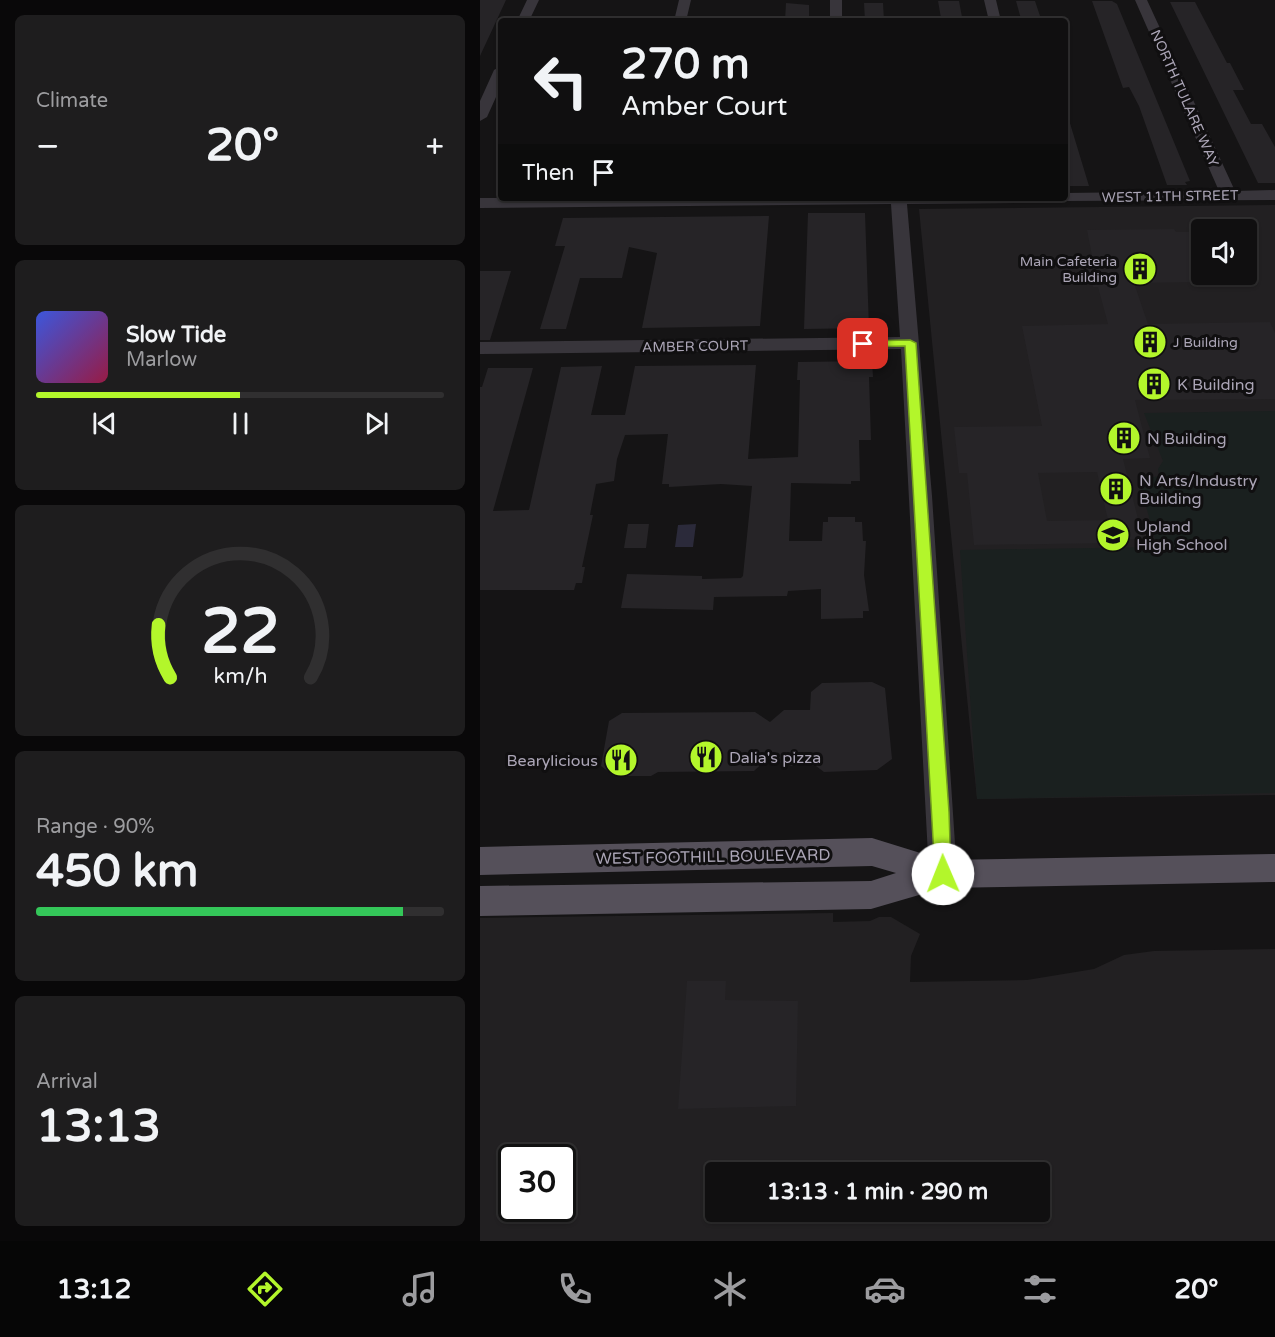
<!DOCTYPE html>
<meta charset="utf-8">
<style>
:root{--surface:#100f10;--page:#1e1d1e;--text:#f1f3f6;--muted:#9c9c9f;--line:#302f30;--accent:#b3f62b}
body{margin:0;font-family:"Varela Round",sans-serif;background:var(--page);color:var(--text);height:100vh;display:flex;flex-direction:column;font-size:22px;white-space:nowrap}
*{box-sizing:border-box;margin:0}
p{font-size:20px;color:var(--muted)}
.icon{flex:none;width:33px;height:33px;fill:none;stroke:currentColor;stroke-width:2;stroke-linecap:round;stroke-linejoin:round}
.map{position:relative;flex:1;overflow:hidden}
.drawer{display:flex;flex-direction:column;gap:15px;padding:15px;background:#090809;width:480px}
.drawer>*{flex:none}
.top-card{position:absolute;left:18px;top:18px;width:570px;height:183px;border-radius:6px;box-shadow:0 2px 4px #0004,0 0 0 2px var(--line);background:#100f10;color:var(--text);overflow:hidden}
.tools{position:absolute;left:711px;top:219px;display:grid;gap:12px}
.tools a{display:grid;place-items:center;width:66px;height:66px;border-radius:6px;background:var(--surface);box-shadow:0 2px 4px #0004,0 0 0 2px var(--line);font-size:30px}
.speed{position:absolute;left:18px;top:1144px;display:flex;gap:12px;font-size:30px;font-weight:700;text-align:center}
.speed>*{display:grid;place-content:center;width:78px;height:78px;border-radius:50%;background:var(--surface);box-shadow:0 2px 4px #0004,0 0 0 2px var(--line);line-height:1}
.speed .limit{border:3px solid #111;border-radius:9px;background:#fff;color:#111}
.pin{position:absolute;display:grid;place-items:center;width:51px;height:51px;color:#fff;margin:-26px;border-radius:12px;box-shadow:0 3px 9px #0006}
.me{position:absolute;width:66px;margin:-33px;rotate:359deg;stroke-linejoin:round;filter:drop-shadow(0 0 4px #0008)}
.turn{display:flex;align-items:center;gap:21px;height:126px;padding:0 24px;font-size:27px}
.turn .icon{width:78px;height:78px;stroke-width:2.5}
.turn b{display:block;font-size:42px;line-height:51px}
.then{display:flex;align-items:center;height:57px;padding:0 24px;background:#0003;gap:12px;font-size:22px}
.big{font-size:45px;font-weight:700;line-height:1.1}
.drawer .card{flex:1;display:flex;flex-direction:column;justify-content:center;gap:9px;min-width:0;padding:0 21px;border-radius:9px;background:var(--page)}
.drawer .dial{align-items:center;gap:0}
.dial svg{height:156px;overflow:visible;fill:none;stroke:var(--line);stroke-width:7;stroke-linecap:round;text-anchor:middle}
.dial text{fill:var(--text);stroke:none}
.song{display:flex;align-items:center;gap:18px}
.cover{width:72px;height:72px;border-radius:9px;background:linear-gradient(135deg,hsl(230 70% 55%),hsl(340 70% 35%))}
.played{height:6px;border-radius:3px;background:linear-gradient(90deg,var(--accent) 50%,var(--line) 50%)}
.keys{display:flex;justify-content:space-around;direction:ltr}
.heat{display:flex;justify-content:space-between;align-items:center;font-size:33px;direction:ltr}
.charge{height:9px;border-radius:4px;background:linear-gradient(90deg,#34c759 90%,var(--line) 0)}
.trip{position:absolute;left:225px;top:1162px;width:345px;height:60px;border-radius:6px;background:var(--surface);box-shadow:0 2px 4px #0004,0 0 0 2px var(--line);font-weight:700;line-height:60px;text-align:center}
.tab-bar{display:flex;height:96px;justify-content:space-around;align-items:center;background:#060606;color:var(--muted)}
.tab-bar .icon{width:42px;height:42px}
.tab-bar .current{color:var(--accent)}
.tab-bar b{font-size:27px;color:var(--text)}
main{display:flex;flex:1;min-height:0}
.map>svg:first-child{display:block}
.built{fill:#222022;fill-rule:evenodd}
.green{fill:#1a201f}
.water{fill:#2b2a3a}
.building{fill:#262427;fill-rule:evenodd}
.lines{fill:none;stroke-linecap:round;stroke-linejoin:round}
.minor{fill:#38353b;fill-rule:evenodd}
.major{fill:#55505a;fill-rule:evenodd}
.route{fill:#b3f62b;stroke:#74a01c;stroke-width:1.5}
.labels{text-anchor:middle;stroke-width:6;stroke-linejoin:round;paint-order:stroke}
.far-street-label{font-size:14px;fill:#aba5b6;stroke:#100f10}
.far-poi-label{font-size:14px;fill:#aba5b6;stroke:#100f10;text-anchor:end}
.poi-label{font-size:16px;fill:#aba5b6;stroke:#100f10;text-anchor:start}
.street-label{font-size:16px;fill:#aba5b6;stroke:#100f10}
</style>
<main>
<section class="drawer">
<div class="card"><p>Climate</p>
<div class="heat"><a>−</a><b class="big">20°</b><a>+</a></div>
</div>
<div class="card">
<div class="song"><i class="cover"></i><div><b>Slow Tide</b><p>Marlow</p></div></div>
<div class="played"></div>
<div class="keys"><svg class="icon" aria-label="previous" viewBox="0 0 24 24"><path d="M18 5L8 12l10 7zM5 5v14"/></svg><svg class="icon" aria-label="pause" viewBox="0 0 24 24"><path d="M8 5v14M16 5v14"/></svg><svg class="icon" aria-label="next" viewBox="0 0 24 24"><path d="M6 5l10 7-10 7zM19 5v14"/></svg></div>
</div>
<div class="card dial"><svg viewBox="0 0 100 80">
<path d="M14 69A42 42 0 1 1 86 69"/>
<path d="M14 69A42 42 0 0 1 8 42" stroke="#b3f62b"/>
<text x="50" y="56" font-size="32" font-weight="700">22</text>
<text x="50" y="72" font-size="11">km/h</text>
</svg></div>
<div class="card"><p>Range · 90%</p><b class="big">450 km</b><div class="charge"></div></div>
<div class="card"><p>Arrival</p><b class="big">13:13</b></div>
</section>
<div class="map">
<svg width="795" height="1241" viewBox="0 0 795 1241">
<rect width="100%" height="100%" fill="#151415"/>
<path class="built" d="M 795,205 L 795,795 L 497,799 L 439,209 ZM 722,230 L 766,230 L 766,274 L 722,274 Z
M 353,913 L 353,922 L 390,921 L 399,917 L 411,917 L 440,934 L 431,956 L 430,982 L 547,980 L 614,969 L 644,955 L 674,951 L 795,949 L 795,1241 L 0,1241 L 0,918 ZM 32,1158 L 82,1158 L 82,1209 L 32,1209 ZM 236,1173 L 560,1173 L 560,1212 L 236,1212 Z"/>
<path class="green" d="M 795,411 L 795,793 L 497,799 L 480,550 L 677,547 L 659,480 L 679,476 L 678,469 L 683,461 L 664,413 Z"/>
<path class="water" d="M 216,524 L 213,547 L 195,547 L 198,525 Z"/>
<path class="building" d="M 0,0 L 26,0 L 0,56 Z
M 458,1 L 479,1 L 482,17 L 461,18 Z
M 536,1 L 555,1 L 561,19 L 541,19 Z
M 612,1 L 632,1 L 637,4 L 710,181 L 705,182 L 707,185 L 687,185 L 659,106 L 649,87 L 643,88 Z
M 690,2 L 715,2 L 747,63 L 750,63 L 764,90 L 753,90 L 771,124 L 782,124 L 795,147 L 795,183 L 778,183 Z
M 306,3 L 329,5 L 329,21 L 305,21 Z
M 384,3 L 403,3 L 404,21 L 385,21 Z
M 585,120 L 589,120 L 609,186 L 589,186 L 588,183 L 585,183 Z
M 328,213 L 385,213 L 389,328 L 324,329 Z
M 289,216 L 280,326 L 162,328 L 177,253 L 149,247 L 142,278 L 100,278 L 86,329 L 60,329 L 85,246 L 75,246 L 83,218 Z
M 694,229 L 696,232 L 722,232 L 722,282 L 654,283 L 668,324 L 790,322 L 795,333 L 795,399 L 655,400 L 670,458 L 643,459 L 663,539 L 633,539 L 634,543 L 494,545 L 487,473 L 479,473 L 474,427 L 562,426 L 542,326 L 628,324 L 618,287 L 613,287 L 605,256 L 612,256 L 607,230 ZM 617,472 L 628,520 L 567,521 L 558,473 Z
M 0,271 L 31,271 L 10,340 L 0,340 Z
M 392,361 L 393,377 L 389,377 L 391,440 L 379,440 L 380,481 L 371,481 L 371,484 L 311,483 L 310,516 L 309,541 L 342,541 L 343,522 L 348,522 L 348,517 L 375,517 L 375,522 L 382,522 L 383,541 L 386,541 L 384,575 L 389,611 L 383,611 L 383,618 L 341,619 L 341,589 L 308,591 L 307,596 L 234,597 L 233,610 L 141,608 L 147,574 L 222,576 L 222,579 L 261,578 L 263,576 L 272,486 L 241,484 L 189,487 L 189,484 L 182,484 L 188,434 L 145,435 L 137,459 L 134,481 L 116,484 L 110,515 L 113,515 L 102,567 L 105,567 L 102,583 L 96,583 L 94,590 L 0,590 L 0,387 L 2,387 L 8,368 L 53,368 L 13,511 L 49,510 L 81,367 L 122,366 L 111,415 L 145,415 L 155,366 L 276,365 L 268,459 L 318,457 L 320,380 L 317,380 L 318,362 Z
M 148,524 L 169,524 L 166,548 L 144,548 Z
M 392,682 L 405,688 L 412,759 L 397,770 L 344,772 L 336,766 L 306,766 L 290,756 L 274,771 L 178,772 L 171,776 L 134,776 L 121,766 L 129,721 L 142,713 L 275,712 L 290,722 L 304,710 L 330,710 L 331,692 L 342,683 Z
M 207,981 L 246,981 L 245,1000 L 318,1001 L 316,1106 L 198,1109 Z"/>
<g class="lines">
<path class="minor" d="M 47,0 L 59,0 L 49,21 L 37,21 Z
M 199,0 L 211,0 L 206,21 L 194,21 Z
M 350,0 L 362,0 L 362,21 L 350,21 Z
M 504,0 L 516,0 L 521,21 L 509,21 Z
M 655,0 L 667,0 L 755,191 L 795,190 L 795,200 L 579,201 L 577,198 L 585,198 L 585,193 L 739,191 Z
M 21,66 L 21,86 L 7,117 L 0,121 L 0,101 L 14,70 Z
M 0,198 L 543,198 L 535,203 L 427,204 L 452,496 L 477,874 L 473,882 L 463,885 L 453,882 L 449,874 L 421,349 L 0,354 L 0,342 L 420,337 L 411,204 L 0,208 Z"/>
<path class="major" d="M 392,838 L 463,860 L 795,854 L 795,882 L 463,888 L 391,909 L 0,916 L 0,886 L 391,881 L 416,873 L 392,866 L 0,875 L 0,847 Z"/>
</g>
<path class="route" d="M 430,340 L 436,343 L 469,812 L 471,874 L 469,878 L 463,880 L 457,878 L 455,874 L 425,346 L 383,347 L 377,344 L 383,341 Z"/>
<defs>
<g id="building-disc" transform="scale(1.725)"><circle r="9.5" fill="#b3f62b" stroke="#100f10"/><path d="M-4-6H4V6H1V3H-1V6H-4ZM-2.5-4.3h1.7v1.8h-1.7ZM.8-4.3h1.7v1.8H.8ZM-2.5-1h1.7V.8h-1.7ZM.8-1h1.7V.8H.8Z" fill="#111"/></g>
<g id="school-disc" transform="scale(1.725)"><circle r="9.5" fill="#b3f62b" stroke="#100f10"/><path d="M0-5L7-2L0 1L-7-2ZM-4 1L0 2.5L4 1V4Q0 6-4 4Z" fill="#111"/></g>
<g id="restaurant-disc" transform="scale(1.725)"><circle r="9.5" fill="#b3f62b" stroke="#100f10"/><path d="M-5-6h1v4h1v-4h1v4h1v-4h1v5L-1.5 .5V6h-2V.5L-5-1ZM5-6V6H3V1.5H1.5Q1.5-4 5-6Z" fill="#111"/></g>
</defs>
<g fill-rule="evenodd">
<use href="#building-disc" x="660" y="269"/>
<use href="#building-disc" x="670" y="342"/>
<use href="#building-disc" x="674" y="384"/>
<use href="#building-disc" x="644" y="438"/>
<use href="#building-disc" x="636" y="489"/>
<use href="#school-disc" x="633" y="535"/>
<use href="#restaurant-disc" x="226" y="757"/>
<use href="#restaurant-disc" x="141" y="760"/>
</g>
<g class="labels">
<g class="far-street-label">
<text transform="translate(705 98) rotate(66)" y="5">NORTH TULARE WAY</text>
<text transform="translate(690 196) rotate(-1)" y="5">WEST 11TH STREET</text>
<text transform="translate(215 346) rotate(-1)" y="5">AMBER COURT</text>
</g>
<g class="far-poi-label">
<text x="637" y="266">Main Cafeteria<tspan x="637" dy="16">Building</tspan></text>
<text x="693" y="347" text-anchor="start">J Building</text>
</g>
<g class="poi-label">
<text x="697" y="390">K Building</text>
<text x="667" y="444">N Building</text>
<text x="659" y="486">N Arts/Industry<tspan x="659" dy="18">Building</tspan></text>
<text x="656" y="532">Upland<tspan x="656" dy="18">High School</tspan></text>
<text x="249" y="763">Dalia's pizza</text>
<text x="118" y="766" text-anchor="end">Bearylicious</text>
</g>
<g class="street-label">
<text transform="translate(233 856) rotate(-1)" y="6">WEST FOOTHILL BOULEVARD</text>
</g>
</g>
</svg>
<div class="tools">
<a><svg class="icon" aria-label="sound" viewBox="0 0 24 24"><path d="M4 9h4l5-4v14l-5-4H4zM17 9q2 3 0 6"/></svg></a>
</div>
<div class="speed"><div class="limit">30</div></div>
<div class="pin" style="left:383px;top:344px;background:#d93025"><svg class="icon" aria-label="arrive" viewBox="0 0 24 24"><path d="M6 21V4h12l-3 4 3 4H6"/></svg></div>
<svg class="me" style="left:463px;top:874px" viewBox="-20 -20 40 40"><circle r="19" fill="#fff"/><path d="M0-13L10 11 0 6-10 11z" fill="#b3f62b"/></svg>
<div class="trip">13:13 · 1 min · 290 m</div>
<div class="top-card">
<div class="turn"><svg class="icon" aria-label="left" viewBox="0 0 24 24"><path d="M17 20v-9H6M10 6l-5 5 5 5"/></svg><div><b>270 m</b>Amber Court</div></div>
<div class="then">Then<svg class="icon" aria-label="arrive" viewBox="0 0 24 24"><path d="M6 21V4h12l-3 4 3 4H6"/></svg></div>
</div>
</div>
</main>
<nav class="tab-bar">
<b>13:12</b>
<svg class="icon current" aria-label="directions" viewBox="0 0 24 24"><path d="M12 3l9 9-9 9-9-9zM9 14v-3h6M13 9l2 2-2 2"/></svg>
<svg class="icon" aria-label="music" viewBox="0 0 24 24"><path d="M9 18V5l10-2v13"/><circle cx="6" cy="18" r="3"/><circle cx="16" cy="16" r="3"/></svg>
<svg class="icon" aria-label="phone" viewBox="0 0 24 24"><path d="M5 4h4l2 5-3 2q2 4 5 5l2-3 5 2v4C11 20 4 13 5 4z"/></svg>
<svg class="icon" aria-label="climate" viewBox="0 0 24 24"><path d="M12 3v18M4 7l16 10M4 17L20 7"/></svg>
<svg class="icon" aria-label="car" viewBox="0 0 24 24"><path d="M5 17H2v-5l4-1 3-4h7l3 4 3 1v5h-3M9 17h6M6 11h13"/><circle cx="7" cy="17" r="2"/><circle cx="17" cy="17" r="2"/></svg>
<svg class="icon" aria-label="filters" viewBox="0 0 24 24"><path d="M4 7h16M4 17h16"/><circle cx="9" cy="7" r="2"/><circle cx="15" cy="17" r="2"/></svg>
<b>20°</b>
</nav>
